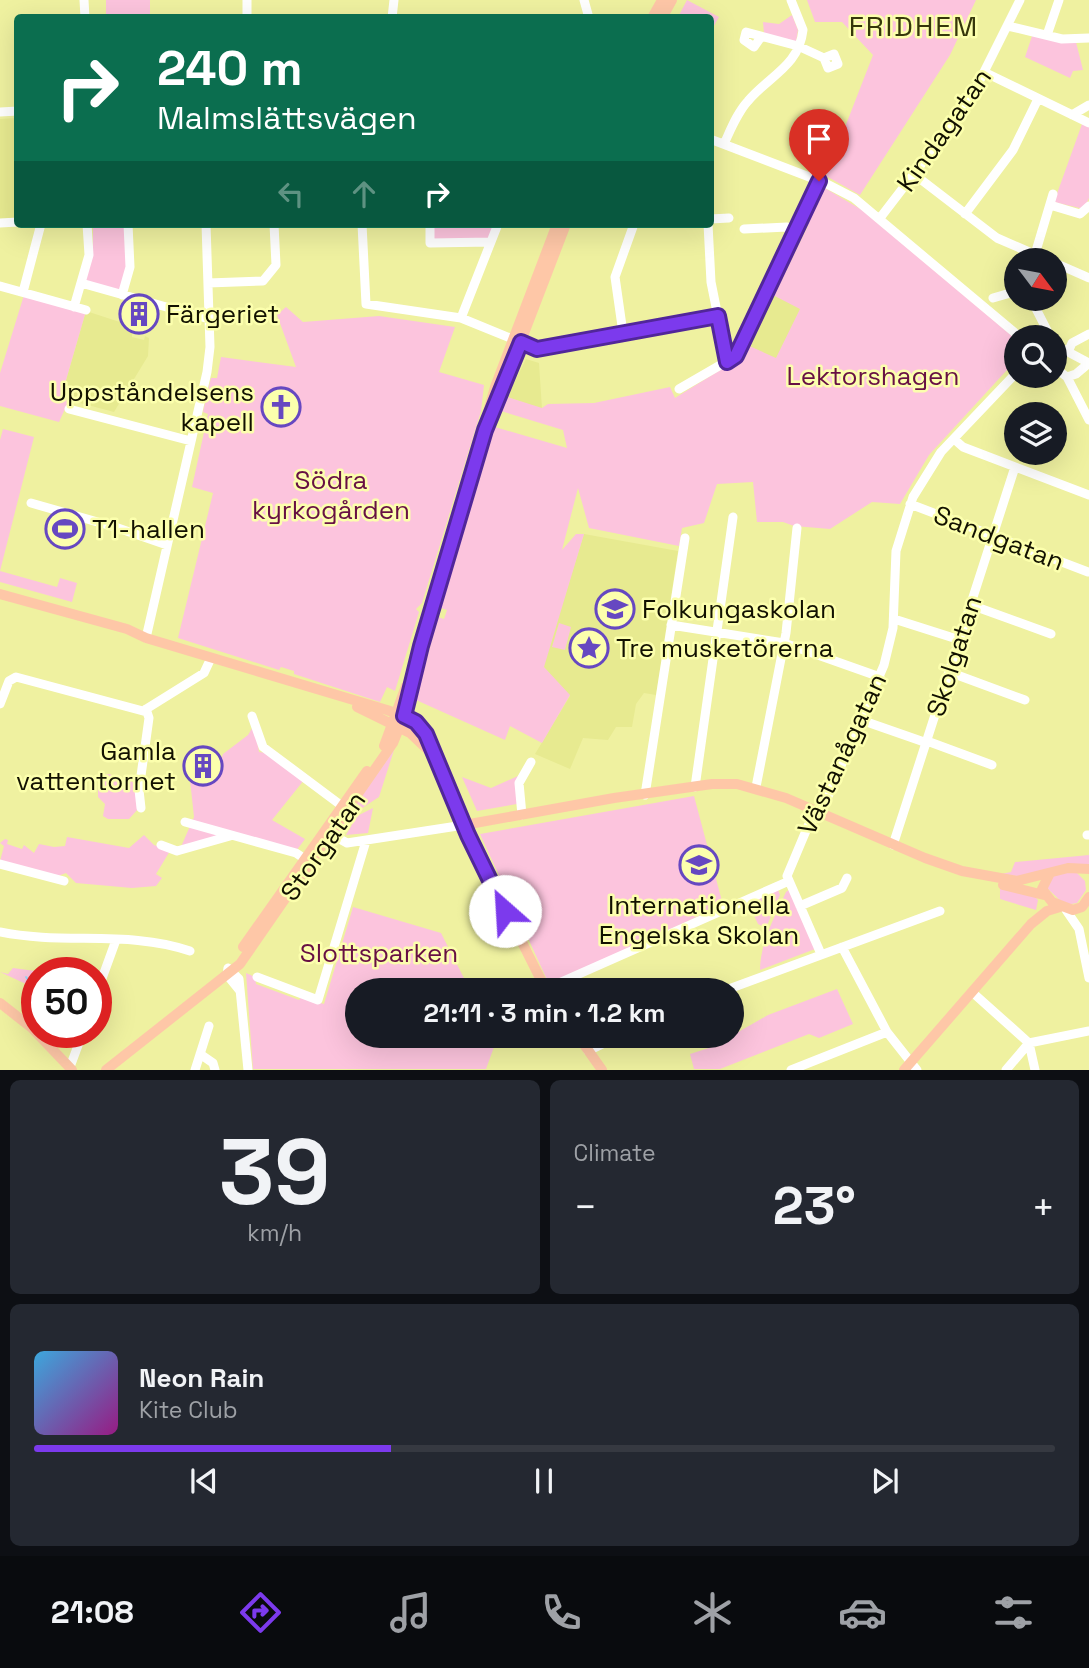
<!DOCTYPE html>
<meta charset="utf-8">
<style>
:root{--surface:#171b24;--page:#242831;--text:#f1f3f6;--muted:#9ea1a6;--line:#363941;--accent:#7c3aed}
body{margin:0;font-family:"Space Grotesk",sans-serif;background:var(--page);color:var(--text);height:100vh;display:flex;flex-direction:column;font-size:26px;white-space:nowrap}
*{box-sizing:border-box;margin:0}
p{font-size:23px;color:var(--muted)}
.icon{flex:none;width:38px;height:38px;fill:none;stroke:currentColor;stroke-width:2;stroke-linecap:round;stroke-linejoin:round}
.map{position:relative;height:1070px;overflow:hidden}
.sheet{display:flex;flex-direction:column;gap:10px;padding:10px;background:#0d0f14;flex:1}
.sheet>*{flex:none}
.hud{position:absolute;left:14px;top:14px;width:700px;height:214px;border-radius:7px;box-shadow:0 7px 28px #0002;background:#0b6e4f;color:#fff;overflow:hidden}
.needle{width:46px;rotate:122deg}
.controls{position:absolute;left:1004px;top:248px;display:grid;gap:14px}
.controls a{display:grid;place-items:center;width:63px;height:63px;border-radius:50%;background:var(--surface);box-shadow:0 7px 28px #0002;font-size:35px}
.speed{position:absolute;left:21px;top:957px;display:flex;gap:14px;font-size:35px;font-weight:700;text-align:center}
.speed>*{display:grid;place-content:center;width:91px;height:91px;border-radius:50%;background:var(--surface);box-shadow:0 7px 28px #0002;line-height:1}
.speed .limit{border:10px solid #d22;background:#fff;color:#111}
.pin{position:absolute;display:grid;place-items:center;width:60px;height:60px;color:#fff;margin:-72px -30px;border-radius:50% 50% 50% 0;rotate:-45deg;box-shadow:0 0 7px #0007}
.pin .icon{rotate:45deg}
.me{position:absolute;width:77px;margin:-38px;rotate:334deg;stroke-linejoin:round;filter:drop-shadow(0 0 5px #0008)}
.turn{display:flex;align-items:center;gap:24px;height:147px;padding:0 28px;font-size:32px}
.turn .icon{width:91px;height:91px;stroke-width:2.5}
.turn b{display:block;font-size:49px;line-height:60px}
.lanes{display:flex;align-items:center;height:66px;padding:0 28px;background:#0003;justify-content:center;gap:35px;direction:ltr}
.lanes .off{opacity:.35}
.big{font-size:52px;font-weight:800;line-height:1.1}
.sheet .card{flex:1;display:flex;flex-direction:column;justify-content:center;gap:10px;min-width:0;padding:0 24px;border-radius:10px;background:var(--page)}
.sheet .dial{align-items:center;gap:0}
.dial b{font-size:91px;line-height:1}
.song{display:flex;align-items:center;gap:21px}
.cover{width:84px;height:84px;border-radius:10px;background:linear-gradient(135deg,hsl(200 70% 55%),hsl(310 70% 35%))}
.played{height:7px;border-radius:4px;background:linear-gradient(90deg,var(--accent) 35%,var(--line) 35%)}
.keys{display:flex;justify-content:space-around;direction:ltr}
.heat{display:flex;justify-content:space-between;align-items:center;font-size:38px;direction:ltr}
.sheet .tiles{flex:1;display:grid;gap:10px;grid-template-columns:1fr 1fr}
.card:last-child{grid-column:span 2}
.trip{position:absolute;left:345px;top:978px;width:399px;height:70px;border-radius:35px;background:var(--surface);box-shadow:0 7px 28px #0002;font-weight:800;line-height:70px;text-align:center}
.menu{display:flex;height:112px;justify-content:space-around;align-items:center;background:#090b0e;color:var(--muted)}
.menu .icon{width:49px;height:49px}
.menu .active{color:var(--accent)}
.menu b{font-size:32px;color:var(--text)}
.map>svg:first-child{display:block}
.built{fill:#e7ea90}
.green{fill:#fcc4dd;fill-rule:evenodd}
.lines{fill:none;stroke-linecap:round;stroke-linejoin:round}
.stream{stroke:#99daf9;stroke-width:2}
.minor{stroke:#fff;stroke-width:9}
.major{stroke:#fec7a7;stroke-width:10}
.route-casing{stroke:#51269a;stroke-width:18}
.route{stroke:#7c3aed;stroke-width:12}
.labels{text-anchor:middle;stroke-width:5;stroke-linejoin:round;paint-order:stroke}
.street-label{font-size:26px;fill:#121100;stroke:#fcffad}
.poi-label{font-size:26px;fill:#121100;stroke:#fcffad;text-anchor:start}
.park-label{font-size:26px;fill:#671044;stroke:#fcffad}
.neighbourhood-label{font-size:28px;letter-spacing:2px;fill:#36370b;stroke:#fcffad}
</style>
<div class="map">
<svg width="1089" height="1070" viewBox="0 0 1089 1070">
<rect width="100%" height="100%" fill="#eff1a0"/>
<path class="built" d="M 17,118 L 17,219 L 0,220 L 0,119 Z
M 769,293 L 801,308 L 776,359 L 745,344 Z
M 86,311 L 132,326 L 132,337 L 144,340 L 145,336 L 149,338 L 148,356 L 114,412 L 69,400 L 62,394 Z
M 526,359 L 539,363 L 542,409 L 507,397 Z
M 584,534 L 678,551 L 656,695 L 644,693 L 636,704 L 632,727 L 616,727 L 608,740 L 583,738 L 570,769 L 535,754 L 570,696 L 543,667 Z"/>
<path class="green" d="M 106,0 L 150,0 L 150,16 L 106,16 Z
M 687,0 L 719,17 L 711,31 L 710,18 L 678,17 Z
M 807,0 L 976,0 L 950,55 L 860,195 L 826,176 L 873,55 L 842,22 L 815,22 Z
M 792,15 L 798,30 L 796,42 L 764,34 L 763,22 L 779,24 Z
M 1032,36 L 1076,42 L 1083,70 L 1073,71 L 1070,78 L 1025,57 Z
M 1082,124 L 1089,127 L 1089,198 L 1084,209 L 1054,202 Z
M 823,187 L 862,210 L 1017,340 L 1017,359 L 929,455 L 900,504 L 872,502 L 830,529 L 794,526 L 783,522 L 757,522 L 753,482 L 717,484 L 704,523 L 682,528 L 679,546 L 589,528 L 578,488 L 562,550 L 576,534 L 584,534 L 544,667 L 570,695 L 542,743 L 510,726 L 505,740 L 416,700 L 438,617 L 444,619 L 447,610 L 441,608 L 495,427 L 567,448 L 563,430 L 501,411 L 507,397 L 542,408 L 548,404 L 594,403 L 670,387 L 675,398 L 738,359 L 745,344 L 776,358 L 800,309 L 769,293 ZM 803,224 L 808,226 L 775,294 L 771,292 Z
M 93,224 L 128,224 L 130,267 L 122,293 L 85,282 L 93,253 Z
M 432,224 L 494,224 L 489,239 L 433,241 Z
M 24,295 L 86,311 L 62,394 L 69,400 L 59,422 L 0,406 L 0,373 Z
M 286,307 L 303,322 L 379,316 L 455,327 L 439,372 L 484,385 L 481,411 L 422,603 L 416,609 L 419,612 L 395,691 L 387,687 L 380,702 L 294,674 L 294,671 L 281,667 L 279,670 L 178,638 L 213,493 L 192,487 L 208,414 L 203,412 L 211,378 L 217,378 L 221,357 L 296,367 L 277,315 Z
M 3,429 L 34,437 L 0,571 L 0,440 Z
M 0,571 L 57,587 L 60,578 L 77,583 L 72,602 L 0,582 Z
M 559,623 L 571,627 L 565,650 L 552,647 Z
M 254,725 L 259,752 L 267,753 L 304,780 L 272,820 L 305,839 L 296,851 L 231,833 L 180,849 L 194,817 L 190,780 L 212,784 L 223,754 L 248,735 Z
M 394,750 L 379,797 L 356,812 L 339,836 L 338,830 Z
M 109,774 L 136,783 L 138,809 L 129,819 L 108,819 L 103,816 L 105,804 L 98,797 L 98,781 L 103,775 Z
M 518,776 L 517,804 L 477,811 L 462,777 L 491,788 Z
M 694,796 L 723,905 L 549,984 L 480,834 Z
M 373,808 L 368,833 L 346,835 L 357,816 Z
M 144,835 L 154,845 L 170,851 L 156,874 L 162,878 L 156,886 L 132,888 L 76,883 L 66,873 L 58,876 L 0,861 L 4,846 L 0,843 L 5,839 L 8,840 L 7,844 L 22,849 L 24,845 L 34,853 L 39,844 L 54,847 L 65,846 L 67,837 L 129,848 Z
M 1089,855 L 1089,865 L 1023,877 L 1001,874 L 1011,872 L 1015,862 Z
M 1059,873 L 1077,873 L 1085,881 L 1086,890 L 1077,903 L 1065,905 L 1047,888 L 1051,878 Z
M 790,889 L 815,949 L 760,970 C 760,943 775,916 786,892 Z
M 1000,889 L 1032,894 L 1038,900 L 1036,910 L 1000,899 Z
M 778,890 L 780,895 L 766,928 L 758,924 L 748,903 Z
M 353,907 L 441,933 L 470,990 L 357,990 L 357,1036 L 498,1036 L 486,1069 L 253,1069 L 246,973 L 255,977 L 256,984 L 299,1000 L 301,997 L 324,1004 Z
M 13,968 L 50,973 L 37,973 L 37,994 L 26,984 L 0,972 L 8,974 Z
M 837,989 L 853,1024 L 819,1038 L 809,1034 L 720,1069 L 694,1069 L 690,1054 L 712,1047 L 768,1015 Z"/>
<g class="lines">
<path class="stream" d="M 26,977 L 34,988"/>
<path class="minor" d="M 84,0 L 85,18
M 584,0 L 589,18
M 247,18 L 247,0
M 392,18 L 394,0
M 1008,26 L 1062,39 L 1089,38
M 1047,35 L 1059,0
M 761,37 L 754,47 L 744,40 L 746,32 L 798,46 L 824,58 L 828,68 L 838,64 L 834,54 L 824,58
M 986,73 L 1089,123
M 0,112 L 18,111
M 1072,115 L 1089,105
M 710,139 L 825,183 L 854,198 L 1021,338
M 724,144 C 731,129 737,113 748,101 C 769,76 799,66 803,30 L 791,0
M 915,175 L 997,238 L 1050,261
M 1050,205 L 1080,214 L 1089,206
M 965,214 L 1013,150 L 1038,99
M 880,218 L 969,102 L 1020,0
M 710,219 L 729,218
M 0,223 L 18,222
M 362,224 L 366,304 L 461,318 L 537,349 L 718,316
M 430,224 L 430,243 L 491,242
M 708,224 L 711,282 L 727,362
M 744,229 L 787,227 L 796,230
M 1033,261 L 1053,194
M 1055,263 L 1089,278
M 81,283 L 209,319
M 208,283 L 263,281 L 276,265 L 274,224
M 0,286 L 86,310
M 23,292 L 41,224
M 122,295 L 130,267 L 128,224
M 993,298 L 1017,291
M 1031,299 L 1051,338
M 74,307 L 89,255 L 87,224
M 461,318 L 498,224
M 623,333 L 615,277 L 634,224
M 1055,345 L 1089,363 L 1076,374 L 1067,377
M 1068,352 L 1072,343 L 1089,334
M 1055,368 L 1067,377 L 1089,420
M 679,389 L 736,356 L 819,181
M 69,409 L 191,441
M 954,439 L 963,447 L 1089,495
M 31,503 L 115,527 L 167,545
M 910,504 L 1088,572
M 971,605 L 1051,634
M 894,619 L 960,640
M 671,625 L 784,643 L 880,677
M 146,638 L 207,372 L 210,347 L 206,224
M 949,672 L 1025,700
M 0,704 L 9,681 L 16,677 L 143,711 L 204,673 L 211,658
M 252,716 L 263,747 L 342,806
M 861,720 L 927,743
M 927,741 L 992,765
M 695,787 L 733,517
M 756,787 L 786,633 L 797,528
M 645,795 L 685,538
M 141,808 L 139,790 L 149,718 L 146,709
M 522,815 L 519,783 L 531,762
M 185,822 L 296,853 L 305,859
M 327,832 L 347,843 L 464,825
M 1087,835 L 1089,835
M 161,845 L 177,851 L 230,836
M 893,845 L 1015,467
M 0,864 L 64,881
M 800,906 L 842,888 L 847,878
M 1066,910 L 1079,929 L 1089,978
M 0,932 C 63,945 130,930 190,951
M 842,947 L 887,1032 L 917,1070
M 821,954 L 787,876 L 808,826 L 826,801 L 884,665 L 893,628 L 896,551 L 913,497 L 941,452 L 1017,372
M 257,977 L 318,1000 L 366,841
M 543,990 L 789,881
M 726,990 L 940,911
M 240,991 L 227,975 L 228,968 L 239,979 L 248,1070
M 972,992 L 1029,1043 L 1089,1031
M 96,995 L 116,940
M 1029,1043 L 1035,1070
M 588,1051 L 619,1036
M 200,1054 L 213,1063 L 215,1070
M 70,1067 L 83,1032
M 195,1070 L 209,1026
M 791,1070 L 887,1032
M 1006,1070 L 1029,1043"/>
<path class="major" d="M 652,18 L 662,0
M 662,18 L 672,0
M 495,409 L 566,224
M 0,594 L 127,629 L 146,638 L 387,710 L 411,719 L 426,734 L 468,835 L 546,990
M 357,707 L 410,733 L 431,753
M 384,746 L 406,686
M 464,825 L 614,798 L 712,784 L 737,784 L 786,798 L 925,858 L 962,871 L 1017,881 L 1068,868 L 1089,869
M 1050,873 L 1042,889 L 1052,902 L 1073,910 L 1082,907 L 1089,897
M 1003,885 L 1044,895
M 243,947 L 367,771
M 0,1003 L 32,1028 L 72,1070
M 578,1036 L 602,1070
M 106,1070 L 240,964 L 393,743 L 404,716 L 421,646 L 495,387 L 557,224
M 904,1070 L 1031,924 L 1047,911 L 1060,907"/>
</g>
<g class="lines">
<g class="route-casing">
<path id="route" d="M 505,911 L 468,835 L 426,734 L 416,722 L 404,716 L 421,646 L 485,430 L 521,342 L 537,349 L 718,316 L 727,362 L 736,356 L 819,181"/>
</g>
<use href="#route" class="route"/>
</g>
<defs>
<g id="building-ring" transform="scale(2.0125)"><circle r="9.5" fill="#fcffad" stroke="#6648c1" stroke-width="1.5"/><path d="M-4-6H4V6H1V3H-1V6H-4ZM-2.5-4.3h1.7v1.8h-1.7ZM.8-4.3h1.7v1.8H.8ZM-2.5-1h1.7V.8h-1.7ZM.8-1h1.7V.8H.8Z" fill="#6648c1"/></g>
<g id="church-ring" transform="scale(2.0125)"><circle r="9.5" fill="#fcffad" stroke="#6648c1" stroke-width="1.5"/><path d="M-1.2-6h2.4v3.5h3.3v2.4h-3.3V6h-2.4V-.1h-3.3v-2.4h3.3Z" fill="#6648c1"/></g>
<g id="stadium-ring" transform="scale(2.0125)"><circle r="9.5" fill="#fcffad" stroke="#6648c1" stroke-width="1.5"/><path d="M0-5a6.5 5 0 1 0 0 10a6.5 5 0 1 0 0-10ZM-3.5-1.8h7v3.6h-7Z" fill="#6648c1"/></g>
<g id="school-ring" transform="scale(2.0125)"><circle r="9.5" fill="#fcffad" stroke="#6648c1" stroke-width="1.5"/><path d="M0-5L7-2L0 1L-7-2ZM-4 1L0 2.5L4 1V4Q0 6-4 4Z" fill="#6648c1"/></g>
<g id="sight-ring" transform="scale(2.0125)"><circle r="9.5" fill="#fcffad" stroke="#6648c1" stroke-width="1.5"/><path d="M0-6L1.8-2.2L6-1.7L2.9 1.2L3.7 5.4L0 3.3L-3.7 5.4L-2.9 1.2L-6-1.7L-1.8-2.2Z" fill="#6648c1"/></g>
</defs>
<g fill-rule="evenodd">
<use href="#building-ring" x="139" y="314"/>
<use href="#church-ring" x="281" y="407"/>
<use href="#stadium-ring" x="65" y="529"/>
<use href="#school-ring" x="615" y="609"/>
<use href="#sight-ring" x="589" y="648"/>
<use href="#building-ring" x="203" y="766"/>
<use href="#school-ring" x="699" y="865"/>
</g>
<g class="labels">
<g class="street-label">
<text transform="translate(944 130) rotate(-55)" y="9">Kindagatan</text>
<text transform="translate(999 538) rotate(21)" y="9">Sandgatan</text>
<text transform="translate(954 656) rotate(-72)" y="9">Skolgatan</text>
<text transform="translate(842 754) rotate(-65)" y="9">Västanågatan</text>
<text transform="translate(323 846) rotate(-55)" y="9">Storgatan</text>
</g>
<g class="poi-label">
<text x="166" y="323">Färgeriet</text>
<text x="254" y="401" text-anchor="end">Uppståndelsens<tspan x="254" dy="30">kapell</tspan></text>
<text x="92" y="538">T1-hallen</text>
<text x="642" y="618">Folkungaskolan</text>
<text x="616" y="657">Tre musketörerna</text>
<text x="176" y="760" text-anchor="end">Gamla<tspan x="176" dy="30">vattentornet</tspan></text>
<text x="699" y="914" text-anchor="middle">Internationella<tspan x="699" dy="30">Engelska Skolan</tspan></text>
</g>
<g class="park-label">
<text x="873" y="385">Lektorshagen</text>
<text x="331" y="489">Södra<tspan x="331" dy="30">kyrkogården</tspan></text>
<text x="379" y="962">Slottsparken</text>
</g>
<g class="neighbourhood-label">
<text x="914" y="36">FRIDHEM</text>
</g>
</g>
</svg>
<div class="controls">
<a><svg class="needle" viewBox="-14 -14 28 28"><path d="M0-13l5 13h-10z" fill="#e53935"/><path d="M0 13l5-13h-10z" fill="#9ea1a6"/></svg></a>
<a><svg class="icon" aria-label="search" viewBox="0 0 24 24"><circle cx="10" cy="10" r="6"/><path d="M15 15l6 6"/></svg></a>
<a><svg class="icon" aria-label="layers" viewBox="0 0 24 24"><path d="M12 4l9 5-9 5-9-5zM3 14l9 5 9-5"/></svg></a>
</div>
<div class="speed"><div class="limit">50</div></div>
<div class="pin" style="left:819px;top:181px;background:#d93025"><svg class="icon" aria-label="arrive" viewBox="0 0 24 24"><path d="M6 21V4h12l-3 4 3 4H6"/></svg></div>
<svg class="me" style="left:505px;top:911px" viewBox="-20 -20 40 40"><circle r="19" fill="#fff"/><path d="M0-13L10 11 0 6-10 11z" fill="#7c3aed"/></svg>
<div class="trip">21:11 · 3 min · 1.2 km</div>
<div class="hud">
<div class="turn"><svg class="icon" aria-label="right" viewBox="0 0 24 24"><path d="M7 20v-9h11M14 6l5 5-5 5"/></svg><div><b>240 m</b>Malmslättsvägen</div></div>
<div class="lanes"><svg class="icon off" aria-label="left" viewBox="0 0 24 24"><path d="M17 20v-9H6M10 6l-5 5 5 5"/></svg><svg class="icon off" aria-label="ahead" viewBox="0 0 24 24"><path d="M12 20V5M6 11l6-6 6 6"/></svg><svg class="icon" aria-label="right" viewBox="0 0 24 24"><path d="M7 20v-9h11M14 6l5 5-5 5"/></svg></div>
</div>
</div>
<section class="sheet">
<div class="tiles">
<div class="card dial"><b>39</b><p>km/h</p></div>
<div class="card"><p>Climate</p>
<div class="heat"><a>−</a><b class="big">23°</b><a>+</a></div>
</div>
<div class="card">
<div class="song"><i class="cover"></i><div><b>Neon Rain</b><p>Kite Club</p></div></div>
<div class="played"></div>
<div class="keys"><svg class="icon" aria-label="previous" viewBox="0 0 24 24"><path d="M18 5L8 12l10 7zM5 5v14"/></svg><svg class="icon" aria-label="pause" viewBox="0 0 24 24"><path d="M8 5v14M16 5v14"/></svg><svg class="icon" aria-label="next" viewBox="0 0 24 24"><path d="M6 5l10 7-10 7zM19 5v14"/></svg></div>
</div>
</div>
</section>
<nav class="menu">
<b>21:08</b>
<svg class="icon active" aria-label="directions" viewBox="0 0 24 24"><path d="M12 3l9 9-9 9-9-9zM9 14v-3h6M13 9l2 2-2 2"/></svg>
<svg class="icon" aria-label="music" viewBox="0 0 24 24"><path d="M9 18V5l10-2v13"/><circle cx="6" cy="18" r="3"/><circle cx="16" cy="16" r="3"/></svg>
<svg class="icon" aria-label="phone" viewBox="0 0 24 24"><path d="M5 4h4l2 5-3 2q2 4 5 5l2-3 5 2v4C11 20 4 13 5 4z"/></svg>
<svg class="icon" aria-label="climate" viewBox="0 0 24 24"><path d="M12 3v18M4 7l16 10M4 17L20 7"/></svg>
<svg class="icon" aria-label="car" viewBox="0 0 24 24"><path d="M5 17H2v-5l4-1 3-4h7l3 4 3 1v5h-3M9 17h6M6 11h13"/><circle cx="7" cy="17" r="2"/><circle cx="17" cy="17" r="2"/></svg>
<svg class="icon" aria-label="filters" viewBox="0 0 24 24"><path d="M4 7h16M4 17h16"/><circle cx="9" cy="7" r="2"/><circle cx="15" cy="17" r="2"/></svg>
</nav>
